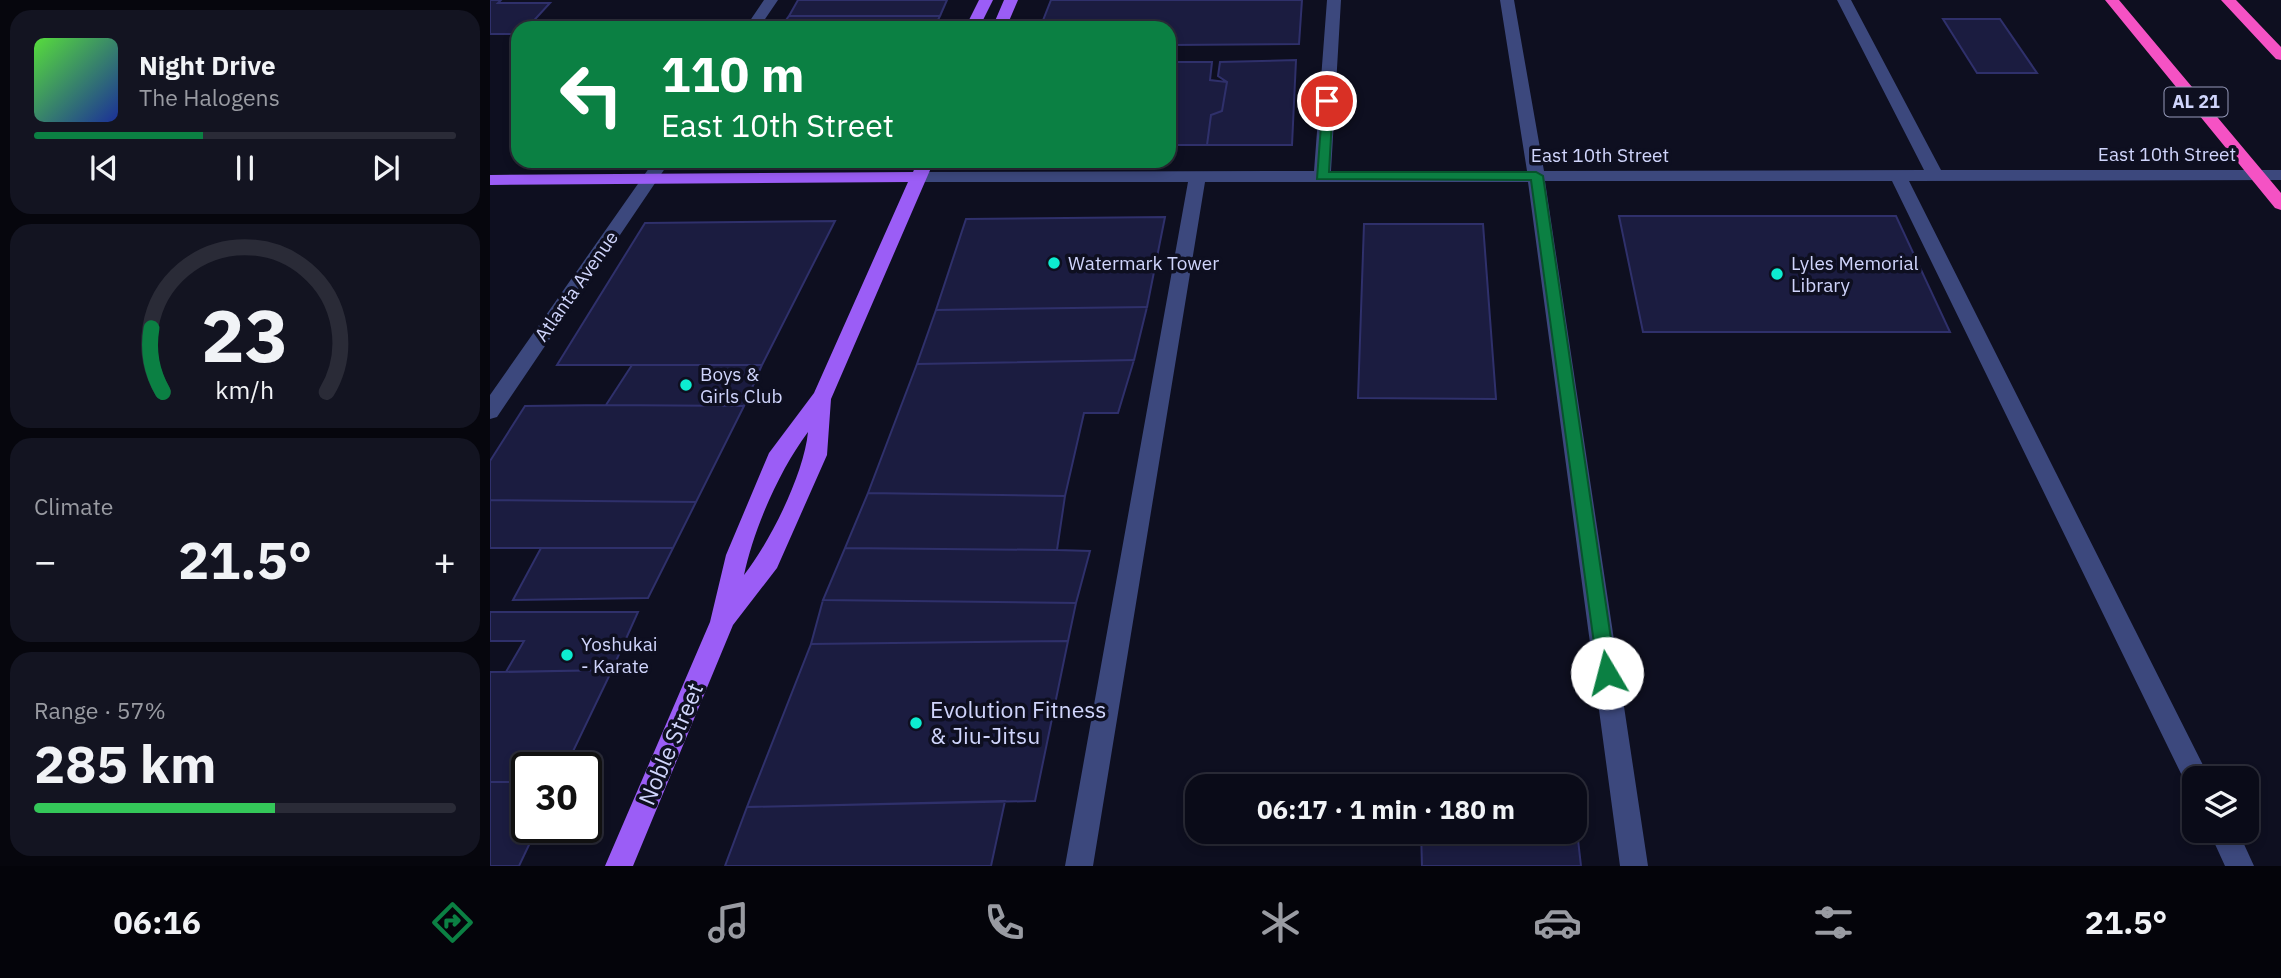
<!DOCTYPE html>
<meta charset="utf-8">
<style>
:root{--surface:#0a0b18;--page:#131421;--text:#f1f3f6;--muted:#999ba2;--line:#2a2b37;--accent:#0b8043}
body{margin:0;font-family:"IBM Plex Sans",sans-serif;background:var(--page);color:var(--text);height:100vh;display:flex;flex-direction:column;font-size:26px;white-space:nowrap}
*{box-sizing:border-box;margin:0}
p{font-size:23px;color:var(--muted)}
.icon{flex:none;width:38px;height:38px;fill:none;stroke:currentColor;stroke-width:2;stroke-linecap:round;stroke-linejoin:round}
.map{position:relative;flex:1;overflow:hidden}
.panel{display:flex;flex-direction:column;gap:10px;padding:10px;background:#06060d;width:490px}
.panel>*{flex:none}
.banner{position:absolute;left:21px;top:21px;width:665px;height:147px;border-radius:21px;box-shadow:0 4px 10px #0003,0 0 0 2px var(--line);background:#0b8043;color:#fff;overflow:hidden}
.controls{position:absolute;left:1692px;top:766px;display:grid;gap:14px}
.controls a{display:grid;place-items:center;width:77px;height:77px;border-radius:14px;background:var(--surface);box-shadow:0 4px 10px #0003,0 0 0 2px var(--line);font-size:35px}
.speed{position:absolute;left:21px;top:752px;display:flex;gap:14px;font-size:35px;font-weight:700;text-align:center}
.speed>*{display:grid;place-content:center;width:91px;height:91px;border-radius:50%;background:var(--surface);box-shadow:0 4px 10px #0003,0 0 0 2px var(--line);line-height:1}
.speed .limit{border:4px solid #111;border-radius:10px;background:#fff;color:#111}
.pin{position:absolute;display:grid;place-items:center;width:60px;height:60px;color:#fff;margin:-30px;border:4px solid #fff;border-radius:50%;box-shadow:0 2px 7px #0007}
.me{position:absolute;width:77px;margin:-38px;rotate:352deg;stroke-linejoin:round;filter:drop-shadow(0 0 5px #0008)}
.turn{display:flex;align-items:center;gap:24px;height:147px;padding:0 35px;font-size:32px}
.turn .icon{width:91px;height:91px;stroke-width:2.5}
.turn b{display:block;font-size:49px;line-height:60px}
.big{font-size:52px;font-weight:800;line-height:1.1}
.panel .tile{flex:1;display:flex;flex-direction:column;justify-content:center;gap:10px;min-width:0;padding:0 24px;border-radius:21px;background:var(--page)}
.panel .dial{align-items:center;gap:0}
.dial svg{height:182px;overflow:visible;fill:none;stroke:var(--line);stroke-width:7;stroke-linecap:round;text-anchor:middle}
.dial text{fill:var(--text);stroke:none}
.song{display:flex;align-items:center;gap:21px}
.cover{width:84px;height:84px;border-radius:10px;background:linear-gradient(135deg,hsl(110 70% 55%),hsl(230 70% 35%))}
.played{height:7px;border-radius:4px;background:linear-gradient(90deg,var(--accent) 40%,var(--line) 40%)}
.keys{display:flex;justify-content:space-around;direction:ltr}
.heat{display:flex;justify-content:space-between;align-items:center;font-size:38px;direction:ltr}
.charge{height:10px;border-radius:5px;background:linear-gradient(90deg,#34c759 57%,var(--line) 0)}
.trip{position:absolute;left:695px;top:774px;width:402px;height:70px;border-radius:21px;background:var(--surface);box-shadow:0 4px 10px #0003,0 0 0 2px var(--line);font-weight:800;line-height:70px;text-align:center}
.tabs{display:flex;height:112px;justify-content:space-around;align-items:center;background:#04040a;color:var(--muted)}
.tabs .icon{width:49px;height:49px}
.tabs .selected{color:var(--accent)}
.tabs b{font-size:32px;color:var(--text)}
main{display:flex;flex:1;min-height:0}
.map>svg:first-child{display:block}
.building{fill:#1b1c40;stroke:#2f306b;stroke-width:2}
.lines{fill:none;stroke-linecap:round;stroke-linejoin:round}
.minor{fill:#3c487d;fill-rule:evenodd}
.major{fill:#9b5df6;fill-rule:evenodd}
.highway{fill:#f552c4;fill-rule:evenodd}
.route{fill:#0b8043;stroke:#07532c;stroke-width:2}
.poi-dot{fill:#0decd1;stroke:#0e0f20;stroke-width:2.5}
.labels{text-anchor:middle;stroke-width:7;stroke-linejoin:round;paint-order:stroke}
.shield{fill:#0e0f20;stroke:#969aba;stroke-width:2}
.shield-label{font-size:18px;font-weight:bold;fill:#d0d5fc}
.street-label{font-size:19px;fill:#d0d5fc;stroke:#0e0f20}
.poi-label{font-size:19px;fill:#d0d5fc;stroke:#0e0f20;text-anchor:start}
.near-poi-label{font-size:23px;fill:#d0d5fc;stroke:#0e0f20;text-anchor:start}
.near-street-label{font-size:23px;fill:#d0d5fc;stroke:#0e0f20}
</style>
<main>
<section class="panel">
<div class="tile">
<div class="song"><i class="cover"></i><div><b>Night Drive</b><p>The Halogens</p></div></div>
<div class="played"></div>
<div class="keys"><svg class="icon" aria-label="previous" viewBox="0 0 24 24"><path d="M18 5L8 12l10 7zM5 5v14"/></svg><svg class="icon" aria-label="pause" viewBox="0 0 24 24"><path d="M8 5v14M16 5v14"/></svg><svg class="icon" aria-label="next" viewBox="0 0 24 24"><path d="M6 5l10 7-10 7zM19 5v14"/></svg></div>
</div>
<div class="tile dial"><svg viewBox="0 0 100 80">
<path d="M14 69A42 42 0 1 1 86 69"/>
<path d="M14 69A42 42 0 0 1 9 41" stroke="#0b8043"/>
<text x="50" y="56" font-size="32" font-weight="700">23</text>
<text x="50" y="72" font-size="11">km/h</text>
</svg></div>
<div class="tile"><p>Climate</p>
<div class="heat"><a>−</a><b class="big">21.5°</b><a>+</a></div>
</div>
<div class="tile"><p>Range · 57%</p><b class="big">285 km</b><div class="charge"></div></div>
</section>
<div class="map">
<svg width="1791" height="866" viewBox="0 0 1791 866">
<rect width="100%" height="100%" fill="#0e0f20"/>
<path class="building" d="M 0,0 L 11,0 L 8,3 L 60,3 L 37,28 L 28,28 L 28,34 L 0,34 Z
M 308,0 L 457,0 L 450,16 L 299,16 Z
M 561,0 L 812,0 L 809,44 L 679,45 L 679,28 L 550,28 Z
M 299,16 L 450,16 L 444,28 L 290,28 Z
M 1453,19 L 1510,19 L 1547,73 L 1487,73 Z
M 806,60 L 802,145 L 717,145 L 721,115 L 732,111 L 737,82 L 728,76 L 730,62 Z
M 687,62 L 722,62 L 720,80 L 737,82 L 732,111 L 721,115 L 717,145 L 679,145 L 679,79 L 681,79 Z
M 1129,216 L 1406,216 L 1460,332 L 1153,332 Z
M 675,217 L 657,307 L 446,310 L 476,219 Z
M 345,221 L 272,365 L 67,365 L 155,223 Z
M 874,224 L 993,224 L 1006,399 L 868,398 Z
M 657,307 L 644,360 L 427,364 L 446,310 Z
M 644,360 L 628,413 L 594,413 L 575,496 L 378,493 L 427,364 Z
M 142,365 L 272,365 L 254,406 L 116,405 Z
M 116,405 L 254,406 L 206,502 L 0,500 L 0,461 L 35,406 Z
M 378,493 L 575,496 L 567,550 L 355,548 Z
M 0,500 L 206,502 L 183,548 L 0,548 Z
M 51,548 L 183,548 L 158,598 L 23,600 Z
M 355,548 L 567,550 L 600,551 L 586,603 L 333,600 Z
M 333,600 L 586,603 L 578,641 L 321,644 Z
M 0,612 L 148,612 L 122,670 L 16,672 L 34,641 L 0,641 Z
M 578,641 L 545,801 L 257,807 L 321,644 Z
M 122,670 L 75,768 L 37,768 L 37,782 L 0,782 L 0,672 Z
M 1051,779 L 1081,779 L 1082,786 L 1051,786 Z
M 0,782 L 37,782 L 37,828 L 47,828 L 29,866 L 0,866 Z
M 515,801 L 501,866 L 235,866 L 257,807 Z
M 1085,813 L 1091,866 L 932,866 L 931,831 L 1085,831 Z"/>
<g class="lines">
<path class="minor" d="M 274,0 L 288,0 L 269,28 L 255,28 Z
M 837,0 L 851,0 L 841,171 L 1037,171 L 1010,0 L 1024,0 L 1054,171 L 1434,170 L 1347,0 L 1361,0 L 1451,170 L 1791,170 L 1791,180 L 1419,181 L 1720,779 L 1704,779 L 1704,791 L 1698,788 L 1402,181 L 1055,181 L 1158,866 L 1130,866 L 1038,182 L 715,182 L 603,866 L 575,866 L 698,182 L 429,182 L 421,177 L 429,172 L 824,171 Z
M 164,161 L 180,161 L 7,417 L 0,419 L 0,395 Z
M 1719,831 L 1748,831 L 1764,866 L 1735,866 Z"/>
<path class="major" d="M 489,0 L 503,0 L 491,24 L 493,28 L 479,28 L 477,24 Z
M 514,0 L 528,0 L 516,28 L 502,28 Z
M 428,161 L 444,161 L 341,399 L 337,455 L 287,568 L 243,625 L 143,866 L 115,866 L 220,622 L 236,555 L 279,453 L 324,393 L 418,182 L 0,185 L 0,175 L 423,172 ZM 318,432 C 314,474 280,542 254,575 C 264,528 289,471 318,432 Z"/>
<path class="highway" d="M 1615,0 L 1629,0 L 1791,193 L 1791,210 L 1785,208 Z
M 1731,0 L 1746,0 L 1791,47 L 1791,60 L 1786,59 Z"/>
</g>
<path class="route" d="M 833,98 L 843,101 L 839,172 L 1046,172 L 1053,176 L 1126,673 L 1124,679 L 1117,682 L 1110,679 L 1108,673 L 1041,180 L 827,179 Z"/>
<g class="poi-dot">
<circle cx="564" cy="263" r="7"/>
<circle cx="1287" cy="274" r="7"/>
<circle cx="196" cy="385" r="7"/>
<circle cx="77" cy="655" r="7"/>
<circle cx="426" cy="723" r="7"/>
</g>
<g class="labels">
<rect class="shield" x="1674.5" y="87.5" width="63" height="29" rx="5"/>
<g class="shield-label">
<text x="1706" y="108">AL 21</text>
</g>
<g class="street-label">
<text x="1677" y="161">East 10th Street</text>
<text x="1110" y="162">East 10th Street</text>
<text transform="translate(86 286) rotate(-55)" y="7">Atlanta Avenue</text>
</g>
<g class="poi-label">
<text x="578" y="270">Watermark Tower</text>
<text x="1301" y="270">Lyles Memorial<tspan x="1301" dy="22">Library</tspan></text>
<text x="210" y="381">Boys &amp;<tspan x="210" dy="22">Girls Club</tspan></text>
<text x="91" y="651">Yoshukai<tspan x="91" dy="22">- Karate</tspan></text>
</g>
<g class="near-poi-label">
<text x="440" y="718">Evolution Fitness<tspan x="440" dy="26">&amp; Jiu-Jitsu</tspan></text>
</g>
<g class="near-street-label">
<text transform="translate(181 744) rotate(-67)" y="8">Noble Street</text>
</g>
</g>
</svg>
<div class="controls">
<a><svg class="icon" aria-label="layers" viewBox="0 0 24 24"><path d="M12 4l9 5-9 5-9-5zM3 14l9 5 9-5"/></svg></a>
</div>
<div class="speed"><div class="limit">30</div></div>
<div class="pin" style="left:837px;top:101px;background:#d93025"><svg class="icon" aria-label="arrive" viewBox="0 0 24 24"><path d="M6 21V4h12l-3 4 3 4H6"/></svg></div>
<svg class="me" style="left:1117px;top:673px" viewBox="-20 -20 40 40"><circle r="19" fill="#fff"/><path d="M0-13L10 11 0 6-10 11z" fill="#0b8043"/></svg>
<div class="trip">06:17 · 1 min · 180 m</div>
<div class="banner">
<div class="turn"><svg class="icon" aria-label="left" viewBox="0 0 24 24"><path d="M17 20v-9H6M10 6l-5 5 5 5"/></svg><div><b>110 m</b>East 10th Street</div></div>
</div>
</div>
</main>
<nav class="tabs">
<b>06:16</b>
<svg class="icon selected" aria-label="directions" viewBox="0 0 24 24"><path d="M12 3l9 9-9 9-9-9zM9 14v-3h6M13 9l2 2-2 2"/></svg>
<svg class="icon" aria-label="music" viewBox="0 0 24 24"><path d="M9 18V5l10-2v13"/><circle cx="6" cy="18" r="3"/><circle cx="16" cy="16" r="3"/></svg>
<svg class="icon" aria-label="phone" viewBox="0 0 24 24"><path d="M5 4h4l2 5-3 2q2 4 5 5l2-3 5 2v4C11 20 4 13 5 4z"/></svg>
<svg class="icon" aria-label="climate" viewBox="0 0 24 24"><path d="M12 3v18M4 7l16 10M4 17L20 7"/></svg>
<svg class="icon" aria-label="car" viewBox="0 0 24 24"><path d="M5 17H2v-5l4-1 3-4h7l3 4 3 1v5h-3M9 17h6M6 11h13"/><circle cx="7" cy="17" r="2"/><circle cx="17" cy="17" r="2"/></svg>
<svg class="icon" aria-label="filters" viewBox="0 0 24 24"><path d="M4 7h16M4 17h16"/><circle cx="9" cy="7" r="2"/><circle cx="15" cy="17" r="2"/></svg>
<b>21.5°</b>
</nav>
